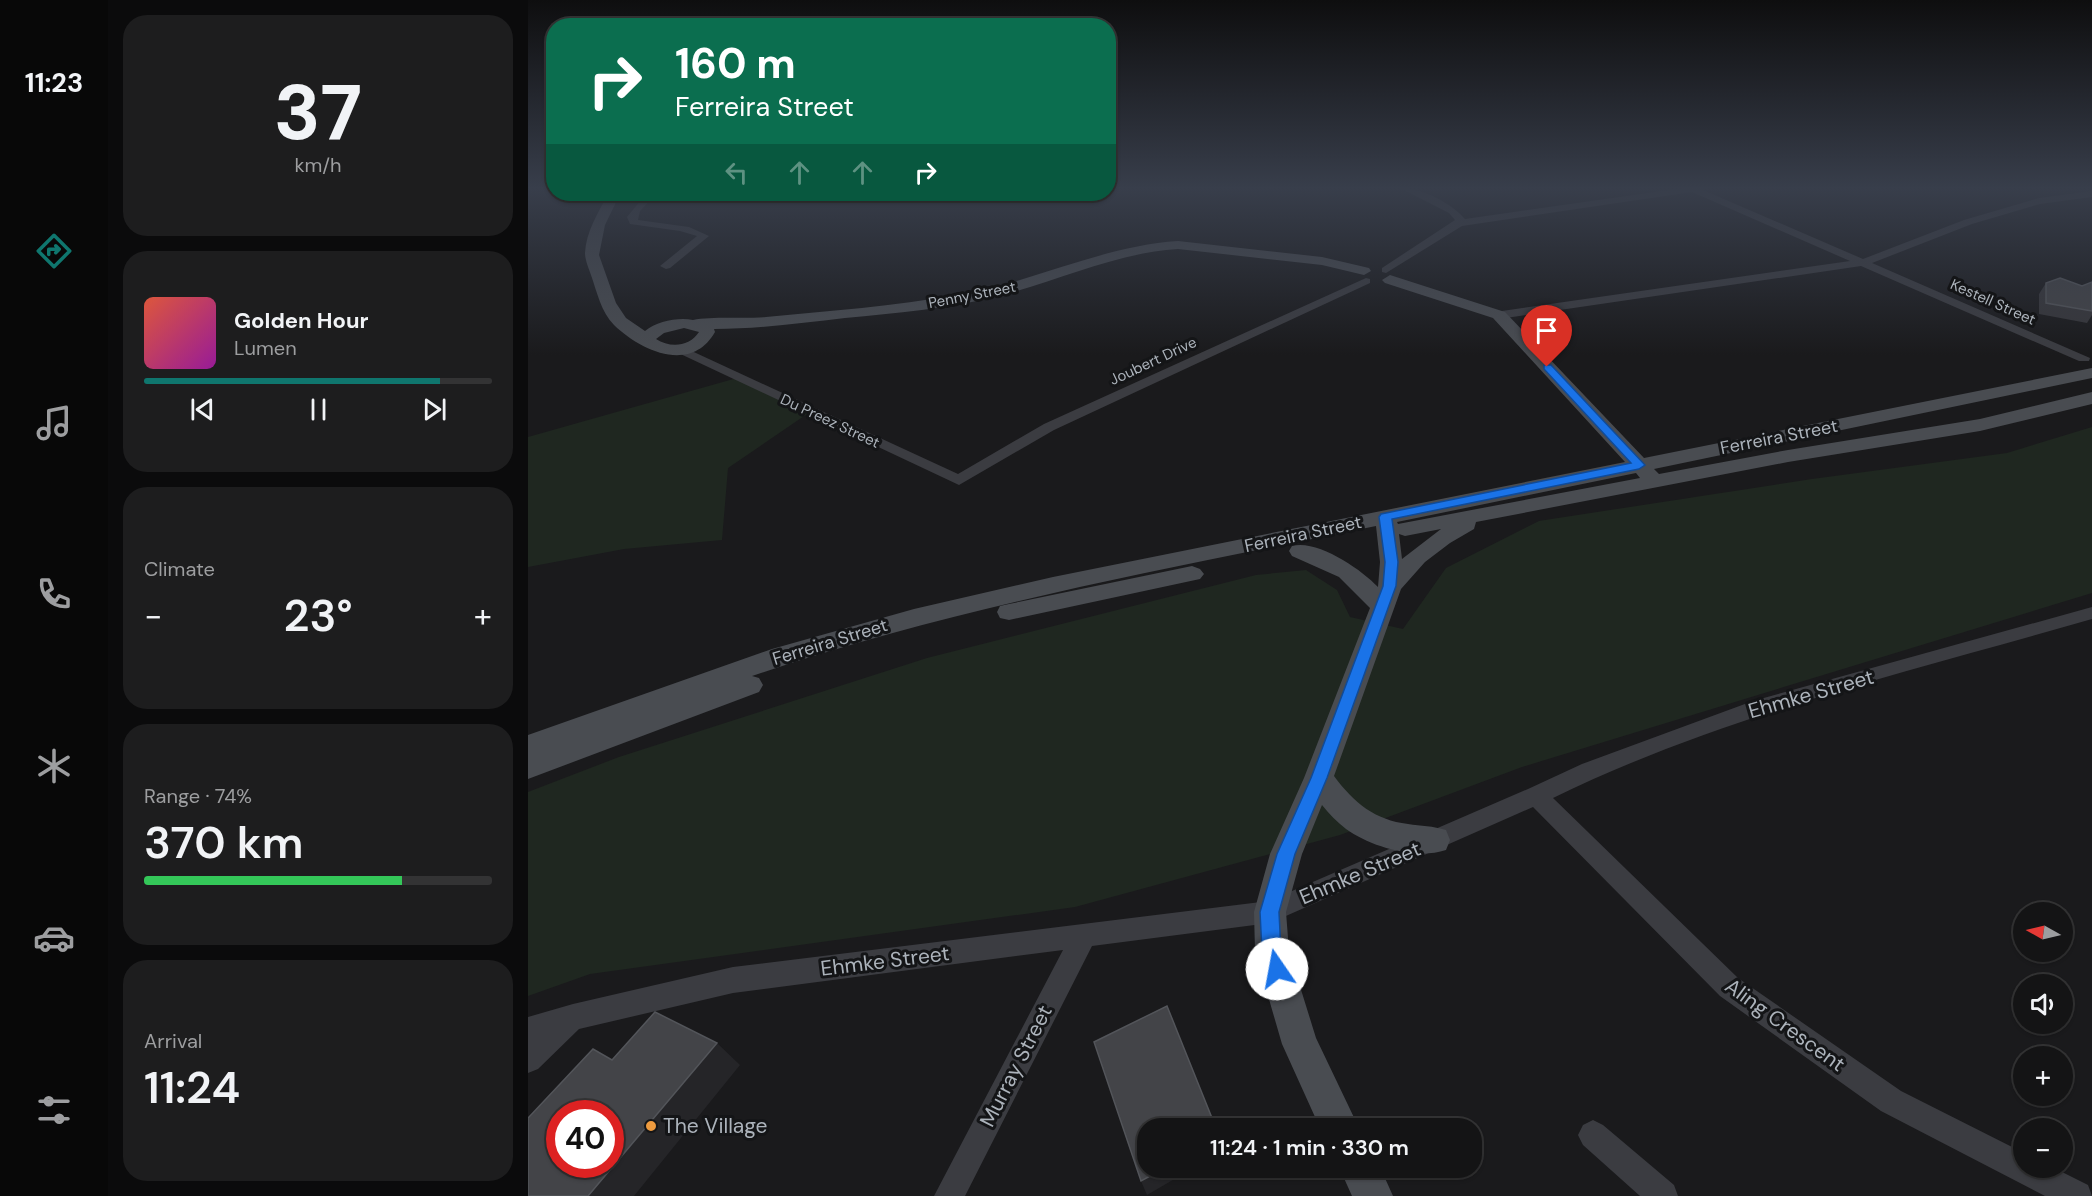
<!DOCTYPE html>
<meta charset="utf-8">
<style>
:root{--surface:#141415;--page:#1d1d1e;--text:#f1f3f6;--muted:#9d9ea0;--line:#333334;--accent:#0f766e}
body{margin:0;font-family:"DM Sans",sans-serif;background:var(--page);color:var(--text);height:100vh;display:flex;flex-direction:column;font-size:22px;white-space:nowrap}
*{box-sizing:border-box;margin:0}
p{font-size:20px;color:var(--muted)}
.icon{flex:none;width:33px;height:33px;fill:none;stroke:currentColor;stroke-width:2;stroke-linecap:round;stroke-linejoin:round}
.map{position:relative;flex:1;overflow:hidden}
.panel{display:flex;flex-direction:column;gap:15px;padding:15px;background:#0b0b0c;width:420px}
.panel>*{flex:none}
.guide{position:absolute;left:18px;top:18px;width:570px;height:183px;border-radius:24px;box-shadow:0 2px 4px #0004,0 0 0 2px var(--line);background:#0b6e4f;color:#fff;overflow:hidden}
.needle{width:39px;rotate:278deg}
.buttons{position:absolute;left:1485px;top:902px;display:grid;gap:12px}
.buttons a{display:grid;place-items:center;width:60px;height:60px;border-radius:50%;background:var(--surface);box-shadow:0 2px 4px #0004,0 0 0 2px var(--line);font-size:30px}
.speed{position:absolute;left:18px;top:1100px;display:flex;gap:12px;font-size:30px;font-weight:700;text-align:center}
.speed>*{display:grid;place-content:center;width:78px;height:78px;border-radius:50%;background:var(--surface);box-shadow:0 2px 4px #0004,0 0 0 2px var(--line);line-height:1}
.speed .limit{border:9px solid #d22;background:#fff;color:#111}
.pin{position:absolute;display:grid;place-items:center;width:51px;height:51px;color:#fff;margin:-62px -26px;border-radius:50% 50% 50% 0;rotate:-45deg;box-shadow:0 0 6px #0007}
.pin .icon{rotate:45deg}
.me{position:absolute;width:66px;margin:-33px;rotate:348deg;stroke-linejoin:round;filter:drop-shadow(0 0 4px #0008)}
.turn{display:flex;align-items:center;gap:21px;height:126px;padding:0 30px;font-size:27px}
.turn .icon{width:78px;height:78px;stroke-width:2.5}
.turn b{display:block;font-size:42px;line-height:51px}
.lanes{display:flex;align-items:center;height:57px;padding:0 30px;background:#0003;justify-content:center;gap:30px;direction:ltr}
.lanes .off{opacity:.35}
.big{font-size:45px;font-weight:600;line-height:1.1}
.panel .tile{flex:1;display:flex;flex-direction:column;justify-content:center;gap:9px;min-width:0;padding:0 21px;border-radius:24px;background:var(--page)}
.panel .dial{align-items:center;gap:0}
.dial b{font-size:78px;line-height:1}
.song{display:flex;align-items:center;gap:18px}
.cover{width:72px;height:72px;border-radius:9px;background:linear-gradient(135deg,hsl(10 70% 55%),hsl(300 70% 35%))}
.played{height:6px;border-radius:3px;background:linear-gradient(90deg,var(--accent) 85%,var(--line) 85%)}
.keys{display:flex;justify-content:space-around;direction:ltr}
.heat{display:flex;justify-content:space-between;align-items:center;font-size:33px;direction:ltr}
.charge{height:9px;border-radius:4px;background:linear-gradient(90deg,#34c759 74%,var(--line) 0)}
.trip{position:absolute;left:609px;top:1118px;width:345px;height:60px;border-radius:24px;background:var(--surface);box-shadow:0 2px 4px #0004,0 0 0 2px var(--line);font-weight:600;line-height:60px;text-align:center}
main{display:flex;flex:1;min-height:0}
.tabs{display:flex;flex-direction:column;width:108px;justify-content:space-around;align-items:center;background:#080808;color:var(--muted)}
.tabs .icon{width:42px;height:42px}
.tabs .current{color:var(--accent)}
.tabs b{font-size:27px;color:var(--text)}
.map>svg:first-child{display:block}
.green{fill:#1f2720}
.lines{fill:none;stroke-linecap:round;stroke-linejoin:round}
.street{fill:#3b3c41;fill-rule:evenodd}
.secondary{fill:#494c51;fill-rule:evenodd}
.wall{fill:#36363a}
.shaded-wall{fill:#252528}
.building{fill:#434448;stroke:#53555a;stroke-width:1.5;fill-rule:evenodd}
.route{fill:#1a73e8;stroke:#114b97;stroke-width:1.5}
.poi-dot{fill:#ee9b3f;stroke:#141517;stroke-width:2}
.labels{text-anchor:middle;stroke-width:6;stroke-linejoin:round;paint-order:stroke}
.far-street-label{font-size:15px;fill:#acb3bb;stroke:#141517}
.street-label{font-size:18px;fill:#acb3bb;stroke:#141517}
.near-street-label{font-size:21px;fill:#acb3bb;stroke:#141517}
.near-poi-label{font-size:21px;fill:#acb3bb;stroke:#141517;text-anchor:start}
</style>
<main>
<nav class="tabs">
<b>11:23</b>
<svg class="icon current" aria-label="directions" viewBox="0 0 24 24"><path d="M12 3l9 9-9 9-9-9zM9 14v-3h6M13 9l2 2-2 2"/></svg>
<svg class="icon" aria-label="music" viewBox="0 0 24 24"><path d="M9 18V5l10-2v13"/><circle cx="6" cy="18" r="3"/><circle cx="16" cy="16" r="3"/></svg>
<svg class="icon" aria-label="phone" viewBox="0 0 24 24"><path d="M5 4h4l2 5-3 2q2 4 5 5l2-3 5 2v4C11 20 4 13 5 4z"/></svg>
<svg class="icon" aria-label="climate" viewBox="0 0 24 24"><path d="M12 3v18M4 7l16 10M4 17L20 7"/></svg>
<svg class="icon" aria-label="car" viewBox="0 0 24 24"><path d="M5 17H2v-5l4-1 3-4h7l3 4 3 1v5h-3M9 17h6M6 11h13"/><circle cx="7" cy="17" r="2"/><circle cx="17" cy="17" r="2"/></svg>
<svg class="icon" aria-label="filters" viewBox="0 0 24 24"><path d="M4 7h16M4 17h16"/><circle cx="9" cy="7" r="2"/><circle cx="15" cy="17" r="2"/></svg>
</nav>
<section class="panel">
<div class="tile dial"><b>37</b><p>km/h</p></div>
<div class="tile">
<div class="song"><i class="cover"></i><div><b>Golden Hour</b><p>Lumen</p></div></div>
<div class="played"></div>
<div class="keys"><svg class="icon" aria-label="previous" viewBox="0 0 24 24"><path d="M18 5L8 12l10 7zM5 5v14"/></svg><svg class="icon" aria-label="pause" viewBox="0 0 24 24"><path d="M8 5v14M16 5v14"/></svg><svg class="icon" aria-label="next" viewBox="0 0 24 24"><path d="M6 5l10 7-10 7zM19 5v14"/></svg></div>
</div>
<div class="tile"><p>Climate</p>
<div class="heat"><a>−</a><b class="big">23°</b><a>+</a></div>
</div>
<div class="tile"><p>Range · 74%</p><b class="big">370 km</b><div class="charge"></div></div>
<div class="tile"><p>Arrival</p><b class="big">11:24</b></div>
</section>
<div class="map">
<svg width="1564" height="1196" viewBox="0 0 1564 1196">
<rect width="100%" height="100%" fill="#1a1a1c"/>
<path class="green" d="M 209,378 L 282,412 L 200,468 L 194,540 L 96,549 L 0,567 L 0,437 Z
M 1564,427 L 1564,593 L 994,767 L 812,835 L 547,907 L 62,974 L 0,996 L 0,792 L 91,757 L 399,658 L 728,575 L 778,570 L 809,590 L 822,617 L 875,629 L 918,568 L 1011,521 L 1284,479 L 1479,453 Z"/>
<g class="lines">
<path class="street" d="M 872,188 C 892,187 924,203 937,219 L 1155,188 L 1178,188 L 1175,190 L 1335,259 L 1436,220 L 1511,198 L 1564,191 L 1564,197 L 1512,204 L 1444,224 L 1344,263 L 1562,358 L 1561,361 L 1551,361 L 1333,266 L 971,319 L 967,318 L 967,312 L 1322,261 L 1164,192 L 934,226 L 858,273 L 854,272 L 854,268 L 927,220 L 921,213 Z
M 118,194 L 128,194 L 112,211 L 110,220 L 161,227 L 181,236 L 142,268 L 138,269 L 132,266 L 169,236 L 152,231 L 102,224 L 99,217 Z
M 838,278 L 842,279 L 842,283 L 526,430 L 431,485 L 144,350 L 145,347 L 155,347 L 430,474 L 516,424 Z
M 1564,607 L 1564,619 C 1383,671 1195,715 1025,798 L 1210,978 L 1373,1091 L 1496,1153 L 1496,1167 L 1524,1167 L 1560,1185 L 1564,1196 L 1517,1196 L 1353,1111 L 1192,996 L 1005,807 L 742,923 L 564,946 L 437,1196 L 406,1196 L 535,950 L 205,993 L 51,1029 L 10,1069 L 0,1073 L 0,1017 L 45,1004 L 205,967 L 741,901 L 1000,789 L 1054,764 L 1225,701 Z
M 1065,1120 L 1075,1125 L 1146,1185 L 1150,1196 L 1112,1196 L 1055,1145 L 1050,1135 L 1055,1125 Z"/>
<path class="secondary" d="M 80,194 L 92,194 L 77,225 L 71,255 L 88,303 L 98,318 L 117,331 C 129,321 151,317 165,320 C 183,316 218,319 238,317 C 302,311 366,306 429,295 C 504,283 573,246 650,241 L 794,257 L 841,268 L 843,271 L 836,275 L 794,265 L 650,249 C 587,253 531,281 470,296 C 420,309 368,313 317,318 C 274,323 230,329 186,329 L 187,332 C 163,374 113,351 86,325 C 73,312 69,292 63,275 C 61,269 57,260 57,253 C 58,232 70,213 80,194 ZM 156,328 L 171,332 C 161,347 142,348 128,339 L 136,333 Z
M 862,275 L 977,312 L 1116,458 L 1564,368 L 1564,378 L 1126,469 L 1131,474 L 1260,450 L 1452,419 L 1564,392 L 1564,404 L 1452,431 L 1260,462 L 948,522 L 946,529 L 922,543 L 897,562 L 873,589 L 806,776 C 826,803 847,820 880,824 C 893,826 905,826 918,830 L 922,840 L 918,850 C 888,860 843,847 818,829 C 809,822 801,814 794,805 L 774,854 L 758,912 L 761,951 L 788,1038 L 831,1128 L 792,1128 L 754,1044 L 727,951 L 726,912 L 742,854 L 776,778 L 842,608 L 811,577 L 764,556 L 761,551 L 764,546 C 789,539 833,569 850,587 L 852,562 L 848,526 C 638,569 427,607 224,676 L 231,678 L 235,685 L 231,692 L 0,779 L 0,735 L 244,649 L 386,609 L 525,577 L 1097,462 L 965,318 L 857,283 L 854,280 ZM 1108,473 L 1112,478 L 870,524 L 869,522 ZM 913,529 L 874,559 L 871,534 L 877,536 Z
M 664,566 L 672,569 L 676,574 L 672,579 L 481,620 L 472,618 L 469,612 L 472,606 L 481,604 Z
M 811,1167 L 852,1167 L 865,1196 L 824,1196 Z"/>
</g>
<path class="wall" d="M 1564,282 L 1564,315 L 1559,323 L 1511,314 L 1511,294 L 1518,283 L 1554,286 Z"/>
<path class="shaded-wall" d="M 189,1043 L 212,1065 L 106,1196 L 60,1196 Z
M 639,1167 L 667,1167 L 619,1195 L 613,1181 Z"/>
<path class="building" d="M 1532,278 L 1554,286 L 1564,282 L 1564,311 L 1518,303 L 1518,283 Z
M 639,1006 L 688,1128 L 620,1128 L 620,1167 L 639,1167 L 613,1181 L 566,1042 Z
M 127,1012 L 189,1043 L 60,1196 L 0,1196 L 0,1118 L 65,1049 L 84,1060 ZM 32,1113 L 82,1113 L 82,1164 L 32,1164 Z"/>
<linearGradient id="sky" x2="0" y2="1"><stop stop-color="#0e0e0f"/><stop offset="0.53" stop-color="#383e4b"/><stop offset="1" stop-color="#383e4b" stop-opacity="0"/></linearGradient>
<rect width="1564" height="355" fill="url(#sky)"/>
<path class="route" d="M 1016,365 L 1023,365 L 1117,465 L 1111,469 L 864,519 L 870,562 L 868,586 L 799,778 L 767,854 L 751,912 L 753,951 L 759,969 L 756,976 L 749,979 L 742,976 L 734,951 L 732,912 L 749,854 L 783,778 L 855,586 L 857,562 L 851,517 L 853,514 L 1103,463 L 1016,369 Z"/>
<circle class="poi-dot" cx="123" cy="1126" r="6"/>
<g class="labels">
<g class="far-street-label">
<text transform="translate(444 295) rotate(-11)" y="5">Penny Street</text>
<text transform="translate(1465 302) rotate(24)" y="5">Kestell Street</text>
<text transform="translate(625 361) rotate(-25)" y="5">Joubert Drive</text>
<text transform="translate(302 421) rotate(25)" y="5">Du Preez Street</text>
</g>
<g class="street-label">
<text transform="translate(1251 437) rotate(-11)" y="6">Ferreira Street</text>
<text transform="translate(775 534) rotate(-12)" y="6">Ferreira Street</text>
<text transform="translate(302 642) rotate(-17)" y="6">Ferreira Street</text>
</g>
<g class="near-street-label">
<text transform="translate(1283 694) rotate(-16)" y="7">Ehmke Street</text>
<text transform="translate(832 873) rotate(-23)" y="7">Ehmke Street</text>
<text transform="translate(357 961) rotate(-7)" y="7">Ehmke Street</text>
<text transform="translate(1257 1025) rotate(36)" y="7">Aling Crescent</text>
<text transform="translate(488 1066) rotate(-63)" y="7">Murray Street</text>
</g>
<g class="near-poi-label">
<text x="135" y="1133">The Village</text>
</g>
</g>
</svg>
<div class="buttons">
<a><svg class="needle" viewBox="-14 -14 28 28"><path d="M0-13l5 13h-10z" fill="#e53935"/><path d="M0 13l5-13h-10z" fill="#9d9ea0"/></svg></a>
<a><svg class="icon" aria-label="sound" viewBox="0 0 24 24"><path d="M4 9h4l5-4v14l-5-4H4zM17 9q2 3 0 6"/></svg></a>
<a>+</a>
<a>−</a>
</div>
<div class="speed"><div class="limit">40</div></div>
<div class="pin" style="left:1019px;top:367px;background:#d93025"><svg class="icon" aria-label="arrive" viewBox="0 0 24 24"><path d="M6 21V4h12l-3 4 3 4H6"/></svg></div>
<svg class="me" style="left:749px;top:969px" viewBox="-20 -20 40 40"><circle r="19" fill="#fff"/><path d="M0-13L10 11 0 6-10 11z" fill="#1a73e8"/></svg>
<div class="trip">11:24 · 1 min · 330 m</div>
<div class="guide">
<div class="turn"><svg class="icon" aria-label="right" viewBox="0 0 24 24"><path d="M7 20v-9h11M14 6l5 5-5 5"/></svg><div><b>160 m</b>Ferreira Street</div></div>
<div class="lanes"><svg class="icon off" aria-label="left" viewBox="0 0 24 24"><path d="M17 20v-9H6M10 6l-5 5 5 5"/></svg><svg class="icon off" aria-label="ahead" viewBox="0 0 24 24"><path d="M12 20V5M6 11l6-6 6 6"/></svg><svg class="icon off" aria-label="ahead" viewBox="0 0 24 24"><path d="M12 20V5M6 11l6-6 6 6"/></svg><svg class="icon" aria-label="right" viewBox="0 0 24 24"><path d="M7 20v-9h11M14 6l5 5-5 5"/></svg></div>
</div>
</div>
</main>
